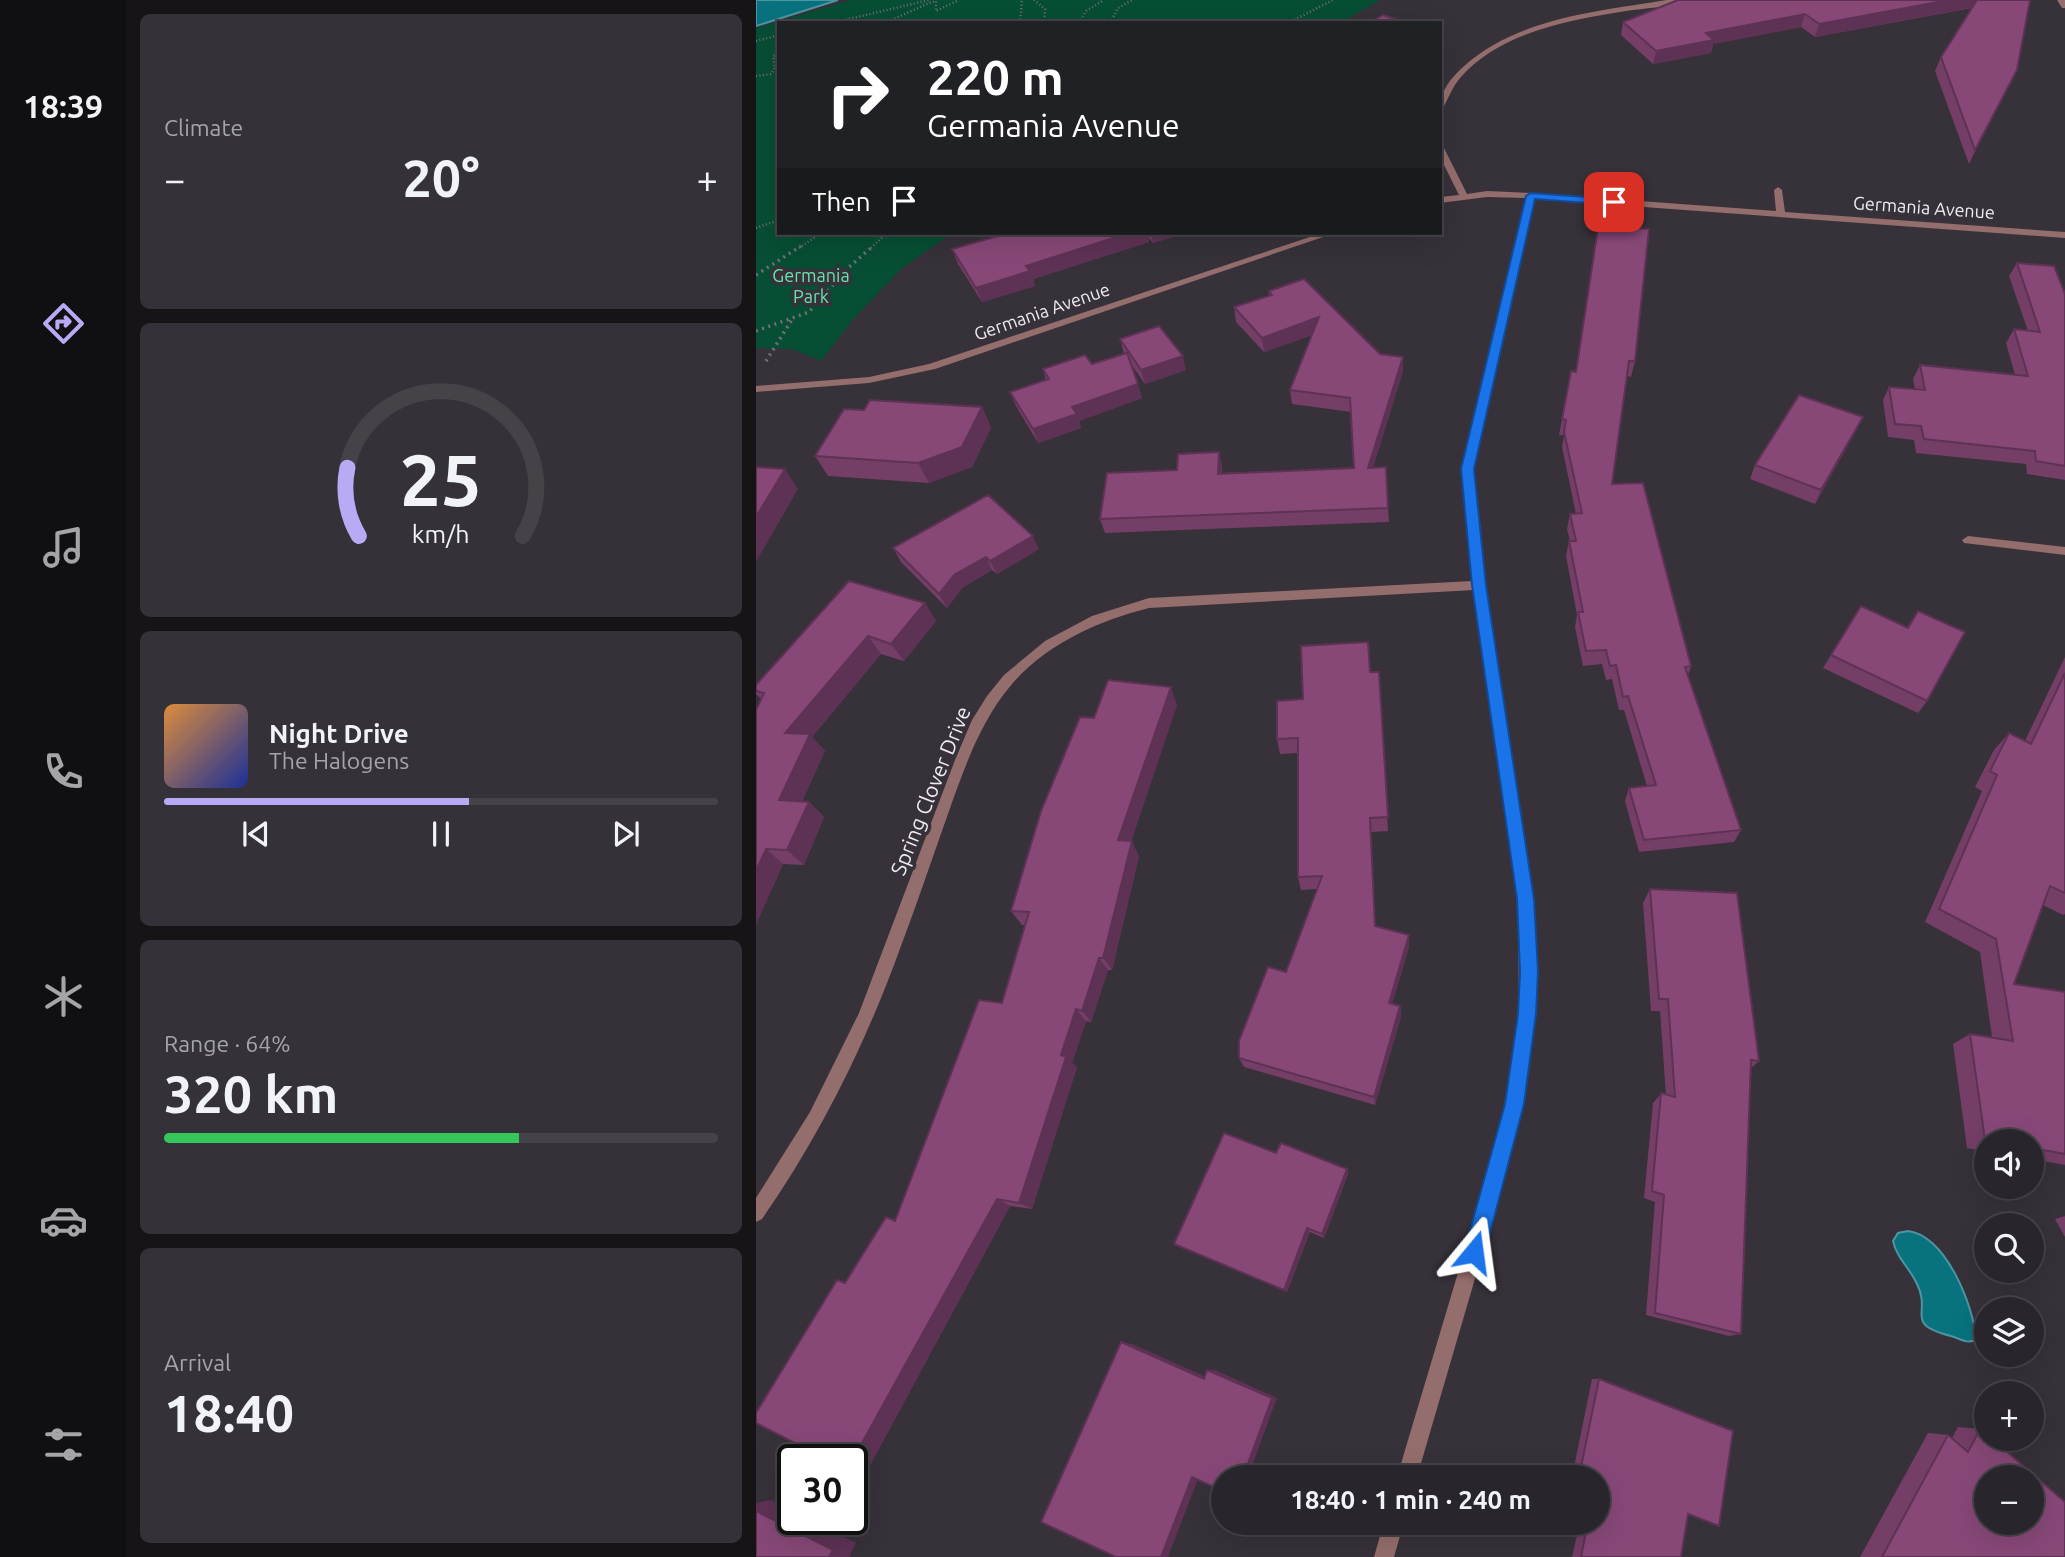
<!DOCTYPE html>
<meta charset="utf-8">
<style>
:root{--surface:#29252c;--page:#353138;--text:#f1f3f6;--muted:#a5a5a9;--line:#454248;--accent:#baaaf6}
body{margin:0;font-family:Ubuntu,sans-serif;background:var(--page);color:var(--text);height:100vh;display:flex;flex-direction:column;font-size:26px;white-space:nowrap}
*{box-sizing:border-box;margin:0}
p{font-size:23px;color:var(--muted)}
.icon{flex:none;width:38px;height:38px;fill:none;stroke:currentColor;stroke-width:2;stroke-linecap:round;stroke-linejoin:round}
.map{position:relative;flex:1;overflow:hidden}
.side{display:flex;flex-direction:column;gap:14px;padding:14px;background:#171418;width:630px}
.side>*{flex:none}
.top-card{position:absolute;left:21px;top:21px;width:665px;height:214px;border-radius:0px;box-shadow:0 7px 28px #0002,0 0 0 2px var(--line);background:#202124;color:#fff;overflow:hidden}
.controls{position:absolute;left:1218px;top:1129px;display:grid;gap:14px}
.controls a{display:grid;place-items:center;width:70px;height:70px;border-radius:50%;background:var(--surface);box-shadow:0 7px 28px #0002,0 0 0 2px var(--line);font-size:35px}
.speed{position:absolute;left:21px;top:1444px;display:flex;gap:14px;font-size:35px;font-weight:700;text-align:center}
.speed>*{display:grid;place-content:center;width:91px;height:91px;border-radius:50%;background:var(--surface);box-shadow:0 7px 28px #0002,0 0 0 2px var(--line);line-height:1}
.speed .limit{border:4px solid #111;border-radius:10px;background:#fff;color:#111}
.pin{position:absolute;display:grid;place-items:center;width:60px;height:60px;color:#fff;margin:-30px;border-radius:14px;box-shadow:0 4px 10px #0006}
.me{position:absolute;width:77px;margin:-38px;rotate:16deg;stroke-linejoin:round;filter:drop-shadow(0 0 5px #0008)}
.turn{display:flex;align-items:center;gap:24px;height:147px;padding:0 35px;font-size:32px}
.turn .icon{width:91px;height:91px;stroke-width:2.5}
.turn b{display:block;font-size:49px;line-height:60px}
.then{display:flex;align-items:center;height:66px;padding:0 35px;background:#0003;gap:14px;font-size:26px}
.big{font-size:52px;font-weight:600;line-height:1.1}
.side .card{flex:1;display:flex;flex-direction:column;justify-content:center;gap:10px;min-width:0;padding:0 24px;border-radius:10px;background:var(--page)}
.side .dial{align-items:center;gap:0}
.dial svg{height:182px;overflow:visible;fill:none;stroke:var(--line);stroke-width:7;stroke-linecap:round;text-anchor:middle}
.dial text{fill:var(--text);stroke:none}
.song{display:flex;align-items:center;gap:21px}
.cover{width:84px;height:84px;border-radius:10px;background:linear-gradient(135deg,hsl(30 70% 55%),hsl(230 70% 35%))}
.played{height:7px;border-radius:4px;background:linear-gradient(90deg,var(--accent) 55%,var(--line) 55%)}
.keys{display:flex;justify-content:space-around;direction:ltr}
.heat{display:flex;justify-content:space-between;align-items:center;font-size:38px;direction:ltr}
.charge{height:10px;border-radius:5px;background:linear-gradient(90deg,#34c759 64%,var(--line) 0)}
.trip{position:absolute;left:455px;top:1465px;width:399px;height:70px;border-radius:35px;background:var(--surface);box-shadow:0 7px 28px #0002,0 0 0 2px var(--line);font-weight:600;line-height:70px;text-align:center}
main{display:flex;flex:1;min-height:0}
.tab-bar{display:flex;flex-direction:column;width:126px;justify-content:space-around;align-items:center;background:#100f12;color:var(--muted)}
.tab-bar .icon{width:49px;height:49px}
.tab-bar .current{color:var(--accent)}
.tab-bar b{font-size:32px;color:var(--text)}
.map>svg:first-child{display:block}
.green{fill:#064e34}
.water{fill:#08727f;stroke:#4d96a1;stroke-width:2}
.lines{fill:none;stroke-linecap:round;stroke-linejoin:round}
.path-far1{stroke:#757078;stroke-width:2.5;stroke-dasharray:1 2.5;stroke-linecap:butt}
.path{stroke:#757078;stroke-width:3.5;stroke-dasharray:2 4.5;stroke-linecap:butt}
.minor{fill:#946e6c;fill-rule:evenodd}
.wall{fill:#743e67}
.shaded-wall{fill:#5e3254}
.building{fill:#874878;stroke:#5e3254;stroke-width:2;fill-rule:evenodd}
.route{fill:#1a73e8;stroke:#114b97;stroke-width:2}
.labels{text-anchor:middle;stroke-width:7;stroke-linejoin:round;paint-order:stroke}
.far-street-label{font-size:18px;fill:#efebf1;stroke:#37313a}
.far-park-label{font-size:18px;fill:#68e3ac;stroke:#37313a}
.street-label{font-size:21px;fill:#efebf1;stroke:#37313a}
</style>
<main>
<nav class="tab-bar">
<b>18:39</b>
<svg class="icon current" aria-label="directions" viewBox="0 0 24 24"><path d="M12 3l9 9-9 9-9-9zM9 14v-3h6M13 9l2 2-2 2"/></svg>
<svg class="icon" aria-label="music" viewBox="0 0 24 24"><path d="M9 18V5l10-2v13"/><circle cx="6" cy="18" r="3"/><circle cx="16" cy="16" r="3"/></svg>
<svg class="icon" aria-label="phone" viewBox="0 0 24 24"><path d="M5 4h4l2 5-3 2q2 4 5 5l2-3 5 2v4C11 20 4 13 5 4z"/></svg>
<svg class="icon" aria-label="climate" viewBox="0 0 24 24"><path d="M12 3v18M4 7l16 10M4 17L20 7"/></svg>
<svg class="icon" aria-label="car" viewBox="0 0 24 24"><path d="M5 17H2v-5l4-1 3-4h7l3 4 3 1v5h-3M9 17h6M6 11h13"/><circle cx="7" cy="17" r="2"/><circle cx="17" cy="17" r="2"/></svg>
<svg class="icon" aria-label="filters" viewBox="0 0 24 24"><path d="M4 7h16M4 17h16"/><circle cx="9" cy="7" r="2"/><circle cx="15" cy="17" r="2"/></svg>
</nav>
<section class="side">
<div class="card"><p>Climate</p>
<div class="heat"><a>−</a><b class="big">20°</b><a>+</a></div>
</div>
<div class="card dial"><svg viewBox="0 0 100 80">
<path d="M14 69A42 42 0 1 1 86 69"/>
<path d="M14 69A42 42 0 0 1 9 39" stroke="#baaaf6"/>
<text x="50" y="56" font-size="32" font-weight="700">25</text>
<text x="50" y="72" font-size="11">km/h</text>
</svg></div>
<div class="card">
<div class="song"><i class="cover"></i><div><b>Night Drive</b><p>The Halogens</p></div></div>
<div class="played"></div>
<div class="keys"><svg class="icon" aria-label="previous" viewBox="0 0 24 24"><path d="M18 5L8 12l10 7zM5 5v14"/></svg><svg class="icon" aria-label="pause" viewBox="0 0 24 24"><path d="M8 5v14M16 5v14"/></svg><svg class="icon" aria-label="next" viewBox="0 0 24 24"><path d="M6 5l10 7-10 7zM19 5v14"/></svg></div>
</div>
<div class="card"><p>Range · 64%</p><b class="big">320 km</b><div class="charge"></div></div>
<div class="card"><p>Arrival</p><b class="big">18:40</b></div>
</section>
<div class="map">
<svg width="1309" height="1557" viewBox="0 0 1309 1557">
<rect width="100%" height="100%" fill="#37313a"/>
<path class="green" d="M 95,0 L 624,0 L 584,23 L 23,23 L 23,233 L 196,233 L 145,269 L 95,322 L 65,361 L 36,349 L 0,348 L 0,28 Z"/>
<path class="water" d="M 0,0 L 82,0 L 0,26 Z
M 1152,1231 C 1190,1236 1218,1306 1220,1340 C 1209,1344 1206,1339 1195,1336 C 1147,1324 1176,1313 1161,1284 C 1154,1268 1141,1259 1137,1241 L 1142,1233 Z"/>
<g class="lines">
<path class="path-far1" d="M 278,0 L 289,9 L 288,23
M 76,23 L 173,0
M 129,23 L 173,3 L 180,1 L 180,11 L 203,0
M 264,23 L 266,0
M 323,23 L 330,11 L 348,0
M 354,23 L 362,8 L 376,0
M 532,23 L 577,0
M 0,41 L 23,35
M 0,76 L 15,74 L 19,68 L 17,56 L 23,54
M 0,228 L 23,220
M 43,248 L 65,233
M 115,248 L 131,233"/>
<path class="path" d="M 0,275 L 45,246
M 0,331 L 53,312 L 92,268 L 117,246
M 10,361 L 37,318"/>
<path class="minor" d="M 911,0 L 928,0 C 912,8 888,8 870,11 C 813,20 744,32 704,78 C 697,86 693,97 688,106 L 684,108 C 684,91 695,78 707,67 C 760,18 843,11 911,0 Z
M 1301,0 L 1309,0 L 1309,8 L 1306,8 Z
M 684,146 L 688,148 L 711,194 L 731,191 L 775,193 L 1020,211 L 1018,190 L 1022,187 L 1026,190 L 1029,212 L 1309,232 L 1309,238 L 779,199 L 717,469 L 729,585 L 778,899 L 779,1014 L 774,1057 L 756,1152 L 661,1477 L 641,1477 L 738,1152 L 758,1057 L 763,1014 L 762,899 L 718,590 L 393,608 C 342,621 292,643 256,684 C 225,720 209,766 193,811 C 177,856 162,901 145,946 C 110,1043 65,1134 6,1219 L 0,1222 L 0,1198 L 54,1112 L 103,1013 L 199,760 L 216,720 L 231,696 L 248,675 L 289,641 L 336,616 L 393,598 L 716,581 L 705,469 L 770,198 L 731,197 L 684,203 L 684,197 L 703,195 L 684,157 Z
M 566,233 L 579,233 L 179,369 L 113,383 L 0,392 L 0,386 L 113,377 L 173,364 Z
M 1212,536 L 1309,547 L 1309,555 L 1208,543 L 1206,540 Z
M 628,1522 L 648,1522 L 638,1557 L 618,1557 Z"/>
</g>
<path class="wall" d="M 1274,0 L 1261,70 L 1213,164 L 1179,71 L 1185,57 L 1216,8 L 1059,37 L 1045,27 L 957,44 L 955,53 L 897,64 L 865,35 L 867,22 Z
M 854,229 L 879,361 L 875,377 L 871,376 L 856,484 L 935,666 L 932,676 L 985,830 L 978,842 L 883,852 L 869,801 L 873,788 L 891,786 L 868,710 L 863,710 L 856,679 L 850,680 L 846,664 L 827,666 L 819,627 L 821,615 L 810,556 L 813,541 L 814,541 L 811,529 L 814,514 L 820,514 L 806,447 L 808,435 L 803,435 L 806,419 L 820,372 Z
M 253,233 L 430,233 L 397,243 L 392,237 L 393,242 L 277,279 L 279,286 L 226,302 L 202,264 L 196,249 Z
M 1261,263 L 1309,294 L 1309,480 L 1271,474 L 1270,464 L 1160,453 L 1158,440 L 1132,437 L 1127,400 L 1133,387 L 1159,389 L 1157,379 L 1164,365 L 1259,375 L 1250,343 L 1258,329 L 1272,331 L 1253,276 Z
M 513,291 L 624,354 L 647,357 L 647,371 L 617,467 L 632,508 L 633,522 L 349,533 L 344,519 L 421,470 L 466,466 L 466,473 L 598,468 L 595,412 L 536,404 L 534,390 L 556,335 L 508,352 L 480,322 L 478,307 L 513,296 Z
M 364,339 L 430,370 L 389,384 L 375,364 L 386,398 L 323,421 L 325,428 L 282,443 L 260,406 L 254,392 L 290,380 L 287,369 L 336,364 L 368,354 Z
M 226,407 L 235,428 L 216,467 L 173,483 L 72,476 L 59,456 L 108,410 Z
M 1107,417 L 1100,431 L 1059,504 L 994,479 L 999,465 Z
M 137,548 L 283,549 L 241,574 L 236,570 L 206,588 L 191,608 L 145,562 Z
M 169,603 L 180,621 L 148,661 L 125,654 L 56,737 L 69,751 L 46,801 L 53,802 L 68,817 L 48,865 L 27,864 L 0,924 L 0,710 L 5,699 L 0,694 L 0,685 Z
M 1162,611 L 1171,701 L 1162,713 L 1067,668 L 1075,655 L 1151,627 Z
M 1309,657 L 1309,914 L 1307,915 L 1287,905 L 1258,984 L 1309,992 L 1309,1165 L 1276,1159 L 1276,1141 L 1230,1141 L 1230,1152 L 1211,1148 L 1197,1044 L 1214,1034 L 1236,1037 L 1224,952 L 1169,922 L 1226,791 L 1219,787 L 1238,750 L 1253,733 L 1269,741 Z
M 614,672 L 623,672 L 632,831 L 615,832 L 619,926 L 653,935 L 653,947 L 636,1004 L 644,1006 L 645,1017 L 619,1105 L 488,1067 L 483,1058 L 530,972 L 561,889 L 545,890 L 542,877 L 542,753 L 524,754 L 521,739 L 547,699 Z
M 421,705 L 375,841 L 383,856 L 356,970 L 352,970 L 335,1022 L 330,1021 L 316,1063 L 321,1067 L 276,1209 L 254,1206 L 113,1467 L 96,1469 L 81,1280 L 91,1282 L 130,1217 L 139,1220 L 246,1003 L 269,925 L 266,925 L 255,911 Z
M 894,889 L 1003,1061 L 994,1069 L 985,1334 L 973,1336 L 890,1315 L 899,1202 L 888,1198 L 897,1103 L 905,1094 L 910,1095 L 904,1011 L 895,1011 L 887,903 Z
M 520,1153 L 591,1169 L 592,1174 L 568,1238 L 554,1232 L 531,1292 L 424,1247 L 418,1244 Z
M 1309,1216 L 1309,1237 L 1299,1219 Z
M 836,1379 L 843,1379 L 932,1514 L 925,1557 L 816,1557 L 824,1522 L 842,1522 L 842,1477 L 816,1477 Z
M 1202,1427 L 1224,1429 L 1309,1557 L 1104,1557 L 1172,1433 L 1192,1435 L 1196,1438 Z"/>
<path class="shaded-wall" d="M 1193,0 L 1222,0 L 1219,7 L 1059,37 L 1063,24 Z
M 1049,14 L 1045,27 L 957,44 L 955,53 L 897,64 L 900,51 L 950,33 Z
M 1261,70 L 1255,83 L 1213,164 L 1219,150 Z
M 373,233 L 391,233 L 393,242 L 277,279 L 279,286 L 226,302 L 220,288 L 270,266 Z
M 395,233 L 430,233 L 397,243 Z
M 563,317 L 564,332 L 508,352 L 506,338 Z
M 427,356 L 430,370 L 389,384 L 385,370 Z
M 647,357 L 647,371 L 613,481 L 612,468 Z
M 382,384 L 386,398 L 323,421 L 325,428 L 282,443 L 277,429 L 316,407 Z
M 226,407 L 235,428 L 216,467 L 173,483 L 162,463 Z
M 1107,417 L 1100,431 L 1059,504 L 1065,490 Z
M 463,452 L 466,466 L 465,488 L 462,474 Z
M 29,469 L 42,489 L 0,562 L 0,517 Z
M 277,536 L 283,549 L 241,574 L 234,561 Z
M 230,557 L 236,570 L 206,588 L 191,608 L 183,594 L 198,575 Z
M 169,603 L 180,621 L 148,661 L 135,644 Z
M 112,636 L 125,654 L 56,737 L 69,751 L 40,815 L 23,800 L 29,733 Z
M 415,687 L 421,705 L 370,855 L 362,840 Z
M 53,802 L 68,817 L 48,865 L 31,850 Z
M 376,841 L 383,856 L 356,970 L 347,958 Z
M 10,849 L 27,864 L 0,924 L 0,871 Z
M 653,935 L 653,947 L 633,1014 L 633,1003 Z
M 343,958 L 352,970 L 335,1022 L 326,1011 Z
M 644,1006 L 645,1017 L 619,1105 L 618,1097 Z
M 320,1009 L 330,1021 L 316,1063 L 321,1067 L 276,1209 L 263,1203 L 305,1055 Z
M 591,1169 L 592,1174 L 568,1238 L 566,1234 Z
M 241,1199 L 254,1206 L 113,1467 L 96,1469 L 96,1461 Z
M 551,1228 L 554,1232 L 531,1292 L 528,1290 Z
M 365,1342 L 376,1344 L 455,1379 L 448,1379 Z
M 451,1370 L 459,1370 L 521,1398 L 492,1477 L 487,1477 Z
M 444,1474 L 412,1557 L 405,1557 L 436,1477 Z
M 15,1500 L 37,1511 L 37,1519 L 52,1519 L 100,1543 L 93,1557 L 73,1557 L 0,1511 L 0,1503 Z"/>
<path class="building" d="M 922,0 L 1193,0 L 1063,24 L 1049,14 L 950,33 L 958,40 L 900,51 L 867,22 Z
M 1221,0 L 1274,0 L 1261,70 L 1219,150 L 1185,57 Z
M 627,15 L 651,23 L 613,23 Z
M 855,226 L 893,229 L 879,361 L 873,361 L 856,484 L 887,483 L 935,666 L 929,667 L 985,830 L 888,840 L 873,788 L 900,785 L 872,696 L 867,697 L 860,665 L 854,666 L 850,650 L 830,651 L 822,612 L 827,612 L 813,541 L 820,541 L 814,514 L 826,513 L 808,432 L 810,420 L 806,419 L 815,371 L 820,372 L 842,228 L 855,229 Z
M 253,233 L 373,233 L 270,266 L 274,271 L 220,288 L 196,249 Z
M 1261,263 L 1298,266 L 1309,294 L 1309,466 L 1280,461 L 1279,451 L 1168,439 L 1165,426 L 1139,424 L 1133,387 L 1169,390 L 1164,365 L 1272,376 L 1258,329 L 1284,332 Z
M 548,279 L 624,354 L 647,357 L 612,468 L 630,467 L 632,508 L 344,519 L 351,473 L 421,470 L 422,454 L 463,452 L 462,474 L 598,468 L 594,398 L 534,390 L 563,317 L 506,338 L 478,307 L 516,295 L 513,291 Z
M 403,326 L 427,356 L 385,370 L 364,339 Z
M 371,353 L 382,384 L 316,407 L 321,414 L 277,429 L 254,392 L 293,379 L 287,369 L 329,355 L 336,364 Z
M 1043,395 L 1107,417 L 1065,490 L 999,465 Z
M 114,400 L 226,407 L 206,447 L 162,463 L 59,456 L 88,409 L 108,410 Z
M 0,467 L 29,469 L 0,517 Z
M 232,495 L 277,536 L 234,561 L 230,557 L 198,575 L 183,594 L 137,548 Z
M 93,581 L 169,603 L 135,644 L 112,636 L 29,733 L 54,734 L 23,800 L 53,802 L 31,850 L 10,849 L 0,871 L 0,710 L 8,693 L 0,691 L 0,685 Z
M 1105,606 L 1152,628 L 1162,611 L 1209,632 L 1171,701 L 1075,655 Z
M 612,642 L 614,672 L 623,672 L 632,817 L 614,818 L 619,926 L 653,935 L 633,1003 L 644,1006 L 618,1097 L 483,1058 L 483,1041 L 512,967 L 530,972 L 566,876 L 542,877 L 542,738 L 521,739 L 521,701 L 547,699 L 545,646 Z
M 1309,673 L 1309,893 L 1294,886 L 1258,984 L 1309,992 L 1309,1154 L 1276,1148 L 1276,1141 L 1229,1140 L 1214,1034 L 1257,1041 L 1240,939 L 1183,909 L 1241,775 L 1234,771 L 1253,733 L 1275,744 Z
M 352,680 L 415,687 L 362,840 L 376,841 L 347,958 L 343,958 L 326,1011 L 320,1009 L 305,1055 L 310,1057 L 263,1203 L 241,1199 L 96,1461 L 96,1460 L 72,1460 L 0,1423 L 0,1413 L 81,1280 L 89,1283 L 130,1217 L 139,1221 L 223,1000 L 246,1003 L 273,912 L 255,911 L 285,811 L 324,717 L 338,718 Z
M 894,889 L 981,893 L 1003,1061 L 995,1060 L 985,1334 L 899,1313 L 908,1195 L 896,1191 L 905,1093 L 919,1097 L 912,999 L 903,999 Z
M 468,1133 L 520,1153 L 525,1143 L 591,1169 L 566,1234 L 551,1228 L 528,1290 L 418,1244 Z
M 365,1342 L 448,1379 L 451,1370 L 516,1398 L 487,1477 L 467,1477 L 467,1491 L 436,1477 L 405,1557 L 360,1557 L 285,1522 Z
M 843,1379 L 977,1431 L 963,1526 L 932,1514 L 925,1557 L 825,1557 L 832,1522 L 842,1522 L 842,1477 L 823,1477 Z
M 1224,1429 L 1230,1435 L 1230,1438 L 1235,1438 L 1309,1502 L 1309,1557 L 1126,1557 L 1192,1435 L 1212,1452 ZM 1230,1477 L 1276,1477 L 1276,1522 L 1230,1522 Z
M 0,1511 L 77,1550 L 73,1557 L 0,1557 Z"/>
<path class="route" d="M 775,193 L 858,199 L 863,202 L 858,205 L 779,199 L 718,469 L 730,585 L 778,899 L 782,972 L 780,1014 L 768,1104 L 729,1252 L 726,1259 L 718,1262 L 711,1259 L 708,1252 L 749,1104 L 762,1014 L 764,972 L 761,899 L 716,585 L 705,469 L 770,196 Z"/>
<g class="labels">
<g class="far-street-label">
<text transform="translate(1168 208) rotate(4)" y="6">Germania Avenue</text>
<text transform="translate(286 312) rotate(-19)" y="6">Germania Avenue</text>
</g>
<g class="far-park-label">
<text x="55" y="282">Germania<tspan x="55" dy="21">Park</tspan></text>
</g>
<g class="street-label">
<text transform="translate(175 791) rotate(-68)" y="7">Spring Clover Drive</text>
</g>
</g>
</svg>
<div class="controls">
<a><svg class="icon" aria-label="sound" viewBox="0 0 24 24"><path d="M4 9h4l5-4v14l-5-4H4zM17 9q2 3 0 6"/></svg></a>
<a><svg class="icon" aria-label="search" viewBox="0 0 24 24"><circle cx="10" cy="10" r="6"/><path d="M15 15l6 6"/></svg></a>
<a><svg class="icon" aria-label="layers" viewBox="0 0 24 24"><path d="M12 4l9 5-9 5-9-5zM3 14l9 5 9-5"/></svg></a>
<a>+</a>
<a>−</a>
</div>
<div class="speed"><div class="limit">30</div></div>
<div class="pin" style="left:858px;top:202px;background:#d93025"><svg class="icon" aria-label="arrive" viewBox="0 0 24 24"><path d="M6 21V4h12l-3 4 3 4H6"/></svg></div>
<svg class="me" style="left:718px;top:1252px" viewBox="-20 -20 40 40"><path d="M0-17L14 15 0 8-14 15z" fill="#1a73e8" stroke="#fff" stroke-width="4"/></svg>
<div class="trip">18:40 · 1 min · 240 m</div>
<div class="top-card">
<div class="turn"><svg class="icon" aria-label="right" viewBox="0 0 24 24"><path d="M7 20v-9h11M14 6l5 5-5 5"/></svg><div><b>220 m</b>Germania Avenue</div></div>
<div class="then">Then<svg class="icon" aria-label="arrive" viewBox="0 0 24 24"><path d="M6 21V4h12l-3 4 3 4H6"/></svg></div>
</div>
</div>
</main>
